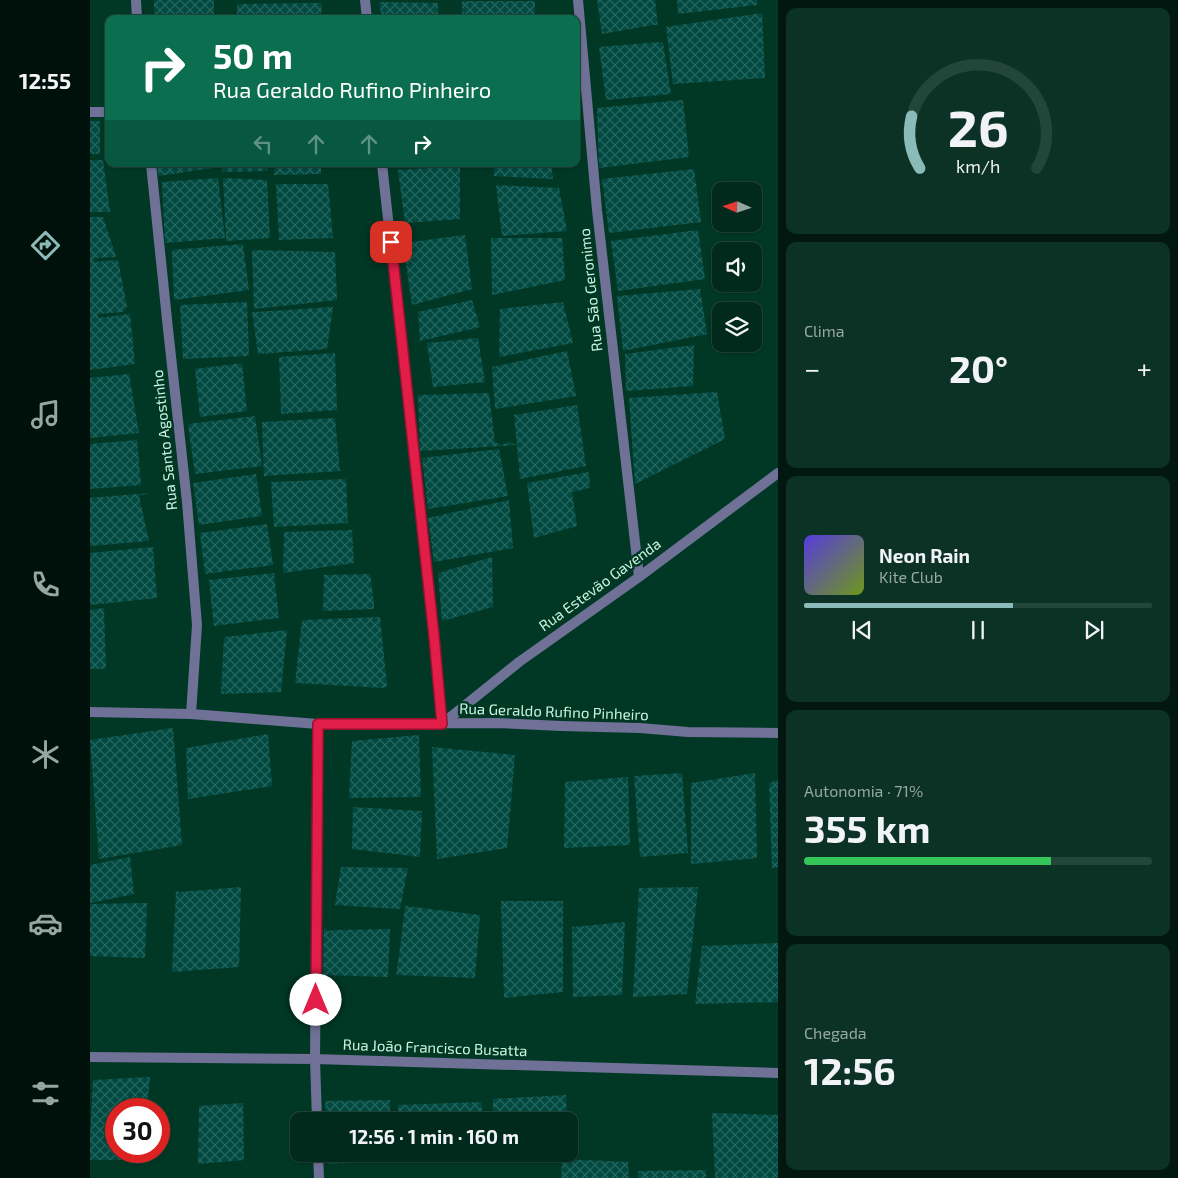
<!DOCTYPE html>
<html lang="pt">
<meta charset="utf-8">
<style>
:root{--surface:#012a1c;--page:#0b3225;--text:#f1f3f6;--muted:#96a7a3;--line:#23463b;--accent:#8bbbb9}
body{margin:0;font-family:"Exo 2",sans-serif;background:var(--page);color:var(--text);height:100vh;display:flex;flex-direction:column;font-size:19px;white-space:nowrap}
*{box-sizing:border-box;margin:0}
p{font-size:16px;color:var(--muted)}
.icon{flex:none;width:28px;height:28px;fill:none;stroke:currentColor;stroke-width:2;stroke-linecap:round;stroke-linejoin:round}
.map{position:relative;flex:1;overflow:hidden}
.panel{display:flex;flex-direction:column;gap:8px;padding:8px;background:#01170f;width:400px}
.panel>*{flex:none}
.guide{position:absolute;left:15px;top:15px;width:475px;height:152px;border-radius:10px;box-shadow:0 1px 4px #0004,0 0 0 1px var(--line);background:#0b6e4f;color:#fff;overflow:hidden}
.needle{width:32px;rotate:273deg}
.tools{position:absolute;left:622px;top:182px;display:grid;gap:10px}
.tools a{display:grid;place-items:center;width:50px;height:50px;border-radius:10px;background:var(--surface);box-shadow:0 1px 4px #0004,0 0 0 1px var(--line);font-size:25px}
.speed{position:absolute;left:15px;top:1098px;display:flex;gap:10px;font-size:25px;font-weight:700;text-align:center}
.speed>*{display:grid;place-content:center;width:65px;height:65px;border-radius:50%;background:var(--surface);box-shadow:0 1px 4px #0004,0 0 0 1px var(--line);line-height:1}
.speed .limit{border:8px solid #d22;background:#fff;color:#111}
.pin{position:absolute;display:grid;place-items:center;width:42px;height:42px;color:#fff;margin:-21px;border-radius:10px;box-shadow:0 2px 8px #0006}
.me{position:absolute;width:55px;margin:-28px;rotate:0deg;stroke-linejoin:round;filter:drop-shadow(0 0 4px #0008)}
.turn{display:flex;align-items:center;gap:18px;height:105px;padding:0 25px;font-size:22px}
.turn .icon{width:65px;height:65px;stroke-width:2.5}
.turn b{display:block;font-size:35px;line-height:42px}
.lanes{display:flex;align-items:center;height:48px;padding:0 25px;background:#0003;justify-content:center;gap:25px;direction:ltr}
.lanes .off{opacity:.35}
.big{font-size:38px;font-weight:700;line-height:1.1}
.panel .card{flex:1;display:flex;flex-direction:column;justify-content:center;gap:8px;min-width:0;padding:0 18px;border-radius:10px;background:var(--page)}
.panel .dial{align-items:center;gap:0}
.dial svg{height:130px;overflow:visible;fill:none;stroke:var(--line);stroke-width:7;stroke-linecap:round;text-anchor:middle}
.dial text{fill:var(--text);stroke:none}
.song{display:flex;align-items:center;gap:15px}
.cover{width:60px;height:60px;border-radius:8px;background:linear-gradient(135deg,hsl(250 70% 55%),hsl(80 70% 35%))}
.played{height:5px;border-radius:2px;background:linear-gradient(90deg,var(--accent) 60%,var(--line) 60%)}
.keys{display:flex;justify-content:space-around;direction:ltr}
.heat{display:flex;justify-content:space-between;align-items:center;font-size:28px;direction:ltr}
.charge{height:8px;border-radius:4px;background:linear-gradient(90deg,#34c759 71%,var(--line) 0)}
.trip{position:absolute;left:200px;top:1112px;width:288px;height:50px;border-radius:10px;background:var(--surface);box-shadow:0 1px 4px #0004,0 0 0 1px var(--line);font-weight:700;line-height:50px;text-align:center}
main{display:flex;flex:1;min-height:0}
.menu{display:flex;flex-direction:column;width:90px;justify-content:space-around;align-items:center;background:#00110b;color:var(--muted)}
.menu .icon{width:35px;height:35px}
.menu .active{color:var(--accent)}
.menu b{font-size:22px;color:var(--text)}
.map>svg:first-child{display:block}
.building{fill:url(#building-cross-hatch)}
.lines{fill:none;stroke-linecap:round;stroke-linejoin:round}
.minor{stroke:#707196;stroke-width:10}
.tertiary{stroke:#707196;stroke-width:10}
.route-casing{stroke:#92132f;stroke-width:12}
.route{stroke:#e11d48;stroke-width:9}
.labels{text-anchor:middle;stroke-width:5;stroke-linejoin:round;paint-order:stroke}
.street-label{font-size:15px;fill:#c9f5df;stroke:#013825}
</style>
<main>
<nav class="menu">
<b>12:55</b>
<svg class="icon active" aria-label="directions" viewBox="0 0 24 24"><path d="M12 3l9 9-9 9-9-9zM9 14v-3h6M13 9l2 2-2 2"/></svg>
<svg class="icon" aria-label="music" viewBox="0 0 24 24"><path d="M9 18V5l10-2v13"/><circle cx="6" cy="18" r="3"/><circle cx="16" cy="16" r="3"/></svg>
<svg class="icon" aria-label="phone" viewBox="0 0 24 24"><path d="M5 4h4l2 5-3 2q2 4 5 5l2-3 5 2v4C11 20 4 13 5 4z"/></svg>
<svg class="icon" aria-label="climate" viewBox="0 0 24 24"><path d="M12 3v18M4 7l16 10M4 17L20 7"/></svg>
<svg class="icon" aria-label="car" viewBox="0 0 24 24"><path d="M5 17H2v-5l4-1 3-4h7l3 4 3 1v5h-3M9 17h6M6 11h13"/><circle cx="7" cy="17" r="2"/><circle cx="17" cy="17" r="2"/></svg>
<svg class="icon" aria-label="filters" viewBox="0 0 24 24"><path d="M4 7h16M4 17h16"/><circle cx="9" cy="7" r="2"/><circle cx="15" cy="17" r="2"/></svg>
</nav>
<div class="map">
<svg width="688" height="1178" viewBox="0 0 688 1178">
<defs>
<pattern id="building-cross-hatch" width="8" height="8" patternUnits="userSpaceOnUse" patternTransform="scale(1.25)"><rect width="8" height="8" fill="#014a42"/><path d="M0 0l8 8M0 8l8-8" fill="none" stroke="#25655d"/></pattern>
</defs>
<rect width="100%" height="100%" fill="#013825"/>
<path class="building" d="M 64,0 L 124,0 L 124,19 L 64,19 Z
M 507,0 L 565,0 L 568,25 L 563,25 L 512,34 Z
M 587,0 L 667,0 L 667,5 L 588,14 Z
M 372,1 L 445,1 L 445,19 L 372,19 Z
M 289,2 L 348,3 L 348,19 L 292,19 Z
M 232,3 L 231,19 L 147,19 L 147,4 Z
M 672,13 L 675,78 L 583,84 L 576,27 Z
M 570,42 L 573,43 L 581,94 L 516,100 L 509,47 Z
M 593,100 L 599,157 L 509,168 L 507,108 Z
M 0,121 L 10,121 L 10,154 L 0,154 Z
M 0,160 L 13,160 L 20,212 L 0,212 Z
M 67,164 L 122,164 L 123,168 L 68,176 Z
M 132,164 L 178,164 L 178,171 L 132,172 Z
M 184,164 L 231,164 L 231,174 L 184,175 Z
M 404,164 L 461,164 L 463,179 L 404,176 Z
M 370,166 L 370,219 L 315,223 L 308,170 Z
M 604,169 L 611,222 L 519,233 L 512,179 Z
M 128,178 L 135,238 L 75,243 L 72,182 Z
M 133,178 L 177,180 L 180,238 L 136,241 Z
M 186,184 L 238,184 L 243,238 L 189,240 Z
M 406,185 L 469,188 L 477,231 L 412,236 Z
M 0,217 L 13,217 L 26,257 L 4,258 L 4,262 L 28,260 L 37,307 L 33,312 L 8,314 L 8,318 L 40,314 L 45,364 L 0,370 Z
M 608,230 L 615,279 L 528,291 L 521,241 Z
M 375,235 L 382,289 L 322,305 L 313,243 Z
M 401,238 L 472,238 L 475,280 L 402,295 Z
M 153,244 L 159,290 L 84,300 L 82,250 Z
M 162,250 L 245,252 L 247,300 L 164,309 Z
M 610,289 L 617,334 L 533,351 L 527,296 Z
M 382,300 L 390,327 L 330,341 L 328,312 Z
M 157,302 L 159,356 L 93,359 L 90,305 Z
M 473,302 L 483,343 L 409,357 L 410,309 Z
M 243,307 L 237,349 L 168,354 L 162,312 Z
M 388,338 L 395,382 L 343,387 L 337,343 Z
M 604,345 L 603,386 L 536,391 L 535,354 Z
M 477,351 L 486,396 L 405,409 L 402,367 Z
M 245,353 L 247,410 L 191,414 L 189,357 Z
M 152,363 L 157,411 L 110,417 L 105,369 Z
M 39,374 L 49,433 L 0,438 L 0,378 Z
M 627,392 L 635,439 L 545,484 L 539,398 Z
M 399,393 L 405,442 L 411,445 L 420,442 L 426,445 L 330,451 L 328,395 Z
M 487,405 L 496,466 L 430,479 L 424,415 Z
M 165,416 L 172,466 L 105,474 L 98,424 Z
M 245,418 L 250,471 L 174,476 L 172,422 Z
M 47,440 L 51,485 L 0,489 L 0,444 Z
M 409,449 L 418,496 L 338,509 L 332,458 Z
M 499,472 L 500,488 L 482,492 L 487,526 L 444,538 L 437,483 Z
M 166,474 L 172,516 L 109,525 L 103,483 Z
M 256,479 L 258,523 L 184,527 L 181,482 Z
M 59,493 L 49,496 L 59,541 L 0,546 L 0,498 Z
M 419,500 L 423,548 L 344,562 L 338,518 Z
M 177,524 L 183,565 L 115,574 L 110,533 Z
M 262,530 L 264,563 L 193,573 L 194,532 Z
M 63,547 L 67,598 L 0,605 L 0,553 Z
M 402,557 L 403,607 L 352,621 L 348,573 Z
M 184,573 L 189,618 L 124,626 L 119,580 Z
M 280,574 L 284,604 L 284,609 L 233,611 L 234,575 Z
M 14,608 L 16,669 L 0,669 L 0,610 Z
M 290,617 L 297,685 L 295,688 L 205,683 L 212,620 Z
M 197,630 L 191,692 L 131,694 L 134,637 Z
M 83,728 L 92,845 L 9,859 L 0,740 Z
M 178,734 L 182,786 L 98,799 L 96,748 Z
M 329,735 L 331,797 L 259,798 L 262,741 Z
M 342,747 L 425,755 L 417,848 L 347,859 Z
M 592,773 L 598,853 L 550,857 L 544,776 Z
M 665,773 L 667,858 L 601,864 L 601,783 Z
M 538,777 L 540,845 L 474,848 L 475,782 Z
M 688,780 L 688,867 L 682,868 L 679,783 Z
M 263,807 L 332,811 L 330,857 L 262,849 Z
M 40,857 L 44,894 L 0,903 L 0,865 Z
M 251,867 L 318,868 L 310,909 L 245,905 Z
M 151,887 L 149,967 L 82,972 L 86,891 L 90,892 Z
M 608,887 L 597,994 L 543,997 L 549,888 Z
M 411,901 L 473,901 L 473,992 L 414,998 Z
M 57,903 L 55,958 L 0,956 L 0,904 Z
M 315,906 L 390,915 L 385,978 L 306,975 L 311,941 Z
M 535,922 L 532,995 L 483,997 L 482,927 Z
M 234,928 L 238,931 L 244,930 L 300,929 L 298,977 L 233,975 Z
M 688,943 L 688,1002 L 605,1004 L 612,946 Z
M 60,1077 L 57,1109 L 26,1109 L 26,1151 L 53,1151 L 53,1160 L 0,1160 L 0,1137 L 3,1080 Z
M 476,1095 L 477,1121 L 403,1121 L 403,1099 Z
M 300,1100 L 300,1121 L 236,1121 L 235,1101 Z
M 391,1102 L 394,1121 L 309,1121 L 308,1105 Z
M 153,1103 L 154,1160 L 108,1164 L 109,1106 Z
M 622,1113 L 688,1115 L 688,1178 L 625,1178 Z
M 237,1154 L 300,1154 L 300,1161 L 238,1164 Z
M 310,1154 L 398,1154 L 399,1161 L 311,1162 L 310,1163 Z
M 472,1159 L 538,1162 L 539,1178 L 471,1178 Z
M 616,1170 L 616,1178 L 548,1178 L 548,1171 Z"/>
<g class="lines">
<path class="minor" d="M 46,0 L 47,19
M 275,0 L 277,19
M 488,0 L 507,210 L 549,577
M 0,112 L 19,112
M 61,164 L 78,329 L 97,502 L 107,625 L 101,714
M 292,164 L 344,636 L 352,724
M 228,724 L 225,1059 L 688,1073
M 352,724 L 429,662 L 549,577 L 688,473"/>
<path class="tertiary" d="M 0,712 L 101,714 L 228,724 L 407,723 L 471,726 L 550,728 L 598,732 L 688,733
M 0,1057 L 225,1059 L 227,1121
M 228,1154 L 229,1178"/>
</g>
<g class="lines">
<g class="route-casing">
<path id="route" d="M 226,1000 L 228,724 L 352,724 L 344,636 L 301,242"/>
</g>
<use href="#route" class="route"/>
</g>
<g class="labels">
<g class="street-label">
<text transform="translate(501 290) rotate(-96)" y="5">Rua São Geronimo</text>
<text transform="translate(75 440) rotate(-96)" y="5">Rua Santo Agostinho</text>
<text transform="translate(510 585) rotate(-36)" y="5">Rua Estevão Gavenda</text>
<text transform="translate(464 712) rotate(2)" y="5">Rua Geraldo Rufino Pinheiro</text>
<text transform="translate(345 1048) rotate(2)" y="5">Rua João Francisco Busatta</text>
</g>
</g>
</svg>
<div class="tools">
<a><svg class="needle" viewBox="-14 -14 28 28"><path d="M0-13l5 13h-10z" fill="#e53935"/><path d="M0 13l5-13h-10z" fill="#96a7a3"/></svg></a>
<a><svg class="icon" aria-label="sound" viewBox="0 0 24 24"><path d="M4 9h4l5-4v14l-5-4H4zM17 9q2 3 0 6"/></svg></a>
<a><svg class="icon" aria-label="layers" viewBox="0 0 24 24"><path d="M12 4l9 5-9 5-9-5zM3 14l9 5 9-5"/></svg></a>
</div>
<div class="speed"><div class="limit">30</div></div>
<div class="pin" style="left:301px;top:242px;background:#d93025"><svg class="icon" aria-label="arrive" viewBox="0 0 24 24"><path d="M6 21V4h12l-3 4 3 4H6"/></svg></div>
<svg class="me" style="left:226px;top:1000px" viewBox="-20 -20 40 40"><circle r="19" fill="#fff"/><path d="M0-13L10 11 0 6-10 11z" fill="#e11d48"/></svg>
<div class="trip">12:56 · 1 min · 160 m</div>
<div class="guide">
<div class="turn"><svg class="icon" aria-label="right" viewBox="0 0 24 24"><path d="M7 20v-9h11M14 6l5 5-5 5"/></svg><div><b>50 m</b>Rua Geraldo Rufino Pinheiro</div></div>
<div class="lanes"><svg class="icon off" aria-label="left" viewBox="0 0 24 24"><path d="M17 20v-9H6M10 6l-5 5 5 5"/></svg><svg class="icon off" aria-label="ahead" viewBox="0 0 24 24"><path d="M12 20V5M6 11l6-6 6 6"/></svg><svg class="icon off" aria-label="ahead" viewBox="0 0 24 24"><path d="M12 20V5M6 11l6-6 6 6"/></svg><svg class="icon" aria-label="right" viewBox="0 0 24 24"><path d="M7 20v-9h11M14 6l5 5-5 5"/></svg></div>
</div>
</div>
<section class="panel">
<div class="card dial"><svg viewBox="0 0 100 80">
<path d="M14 69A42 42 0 1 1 86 69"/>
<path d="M14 69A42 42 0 0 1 9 37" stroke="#8bbbb9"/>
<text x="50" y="56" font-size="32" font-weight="700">26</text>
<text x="50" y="72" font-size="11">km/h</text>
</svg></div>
<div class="card"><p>Clima</p>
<div class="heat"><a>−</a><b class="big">20°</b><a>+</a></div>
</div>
<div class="card">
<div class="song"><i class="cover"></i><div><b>Neon Rain</b><p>Kite Club</p></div></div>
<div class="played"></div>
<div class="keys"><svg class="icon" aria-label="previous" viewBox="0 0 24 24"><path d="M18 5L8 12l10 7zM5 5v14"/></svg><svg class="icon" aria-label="pause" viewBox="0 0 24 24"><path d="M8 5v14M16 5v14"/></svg><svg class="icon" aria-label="next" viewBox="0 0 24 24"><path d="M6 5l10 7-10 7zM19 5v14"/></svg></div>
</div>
<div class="card"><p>Autonomia · 71%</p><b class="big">355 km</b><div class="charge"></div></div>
<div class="card"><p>Chegada</p><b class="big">12:56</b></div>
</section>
</main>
